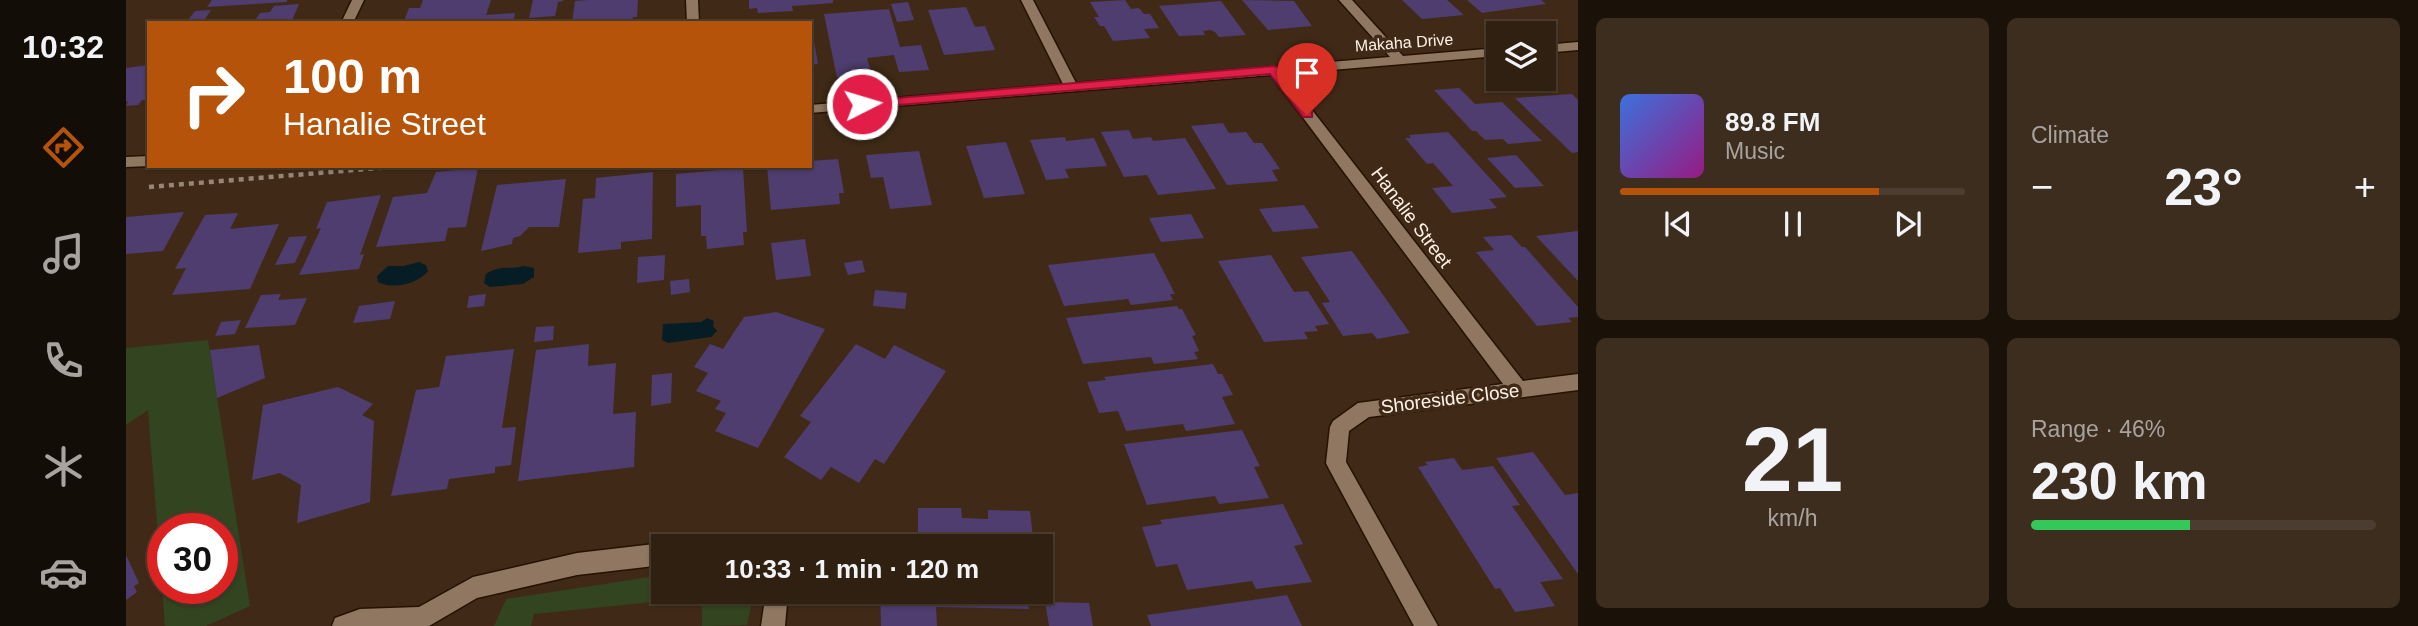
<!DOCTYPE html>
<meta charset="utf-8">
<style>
:root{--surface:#302011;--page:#3c2d1f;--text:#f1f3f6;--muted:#a8a39f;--line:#4b3e31;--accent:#b45309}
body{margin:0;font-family:Arial,sans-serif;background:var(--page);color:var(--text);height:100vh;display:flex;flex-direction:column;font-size:26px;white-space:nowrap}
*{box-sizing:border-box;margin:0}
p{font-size:23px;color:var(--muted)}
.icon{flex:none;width:38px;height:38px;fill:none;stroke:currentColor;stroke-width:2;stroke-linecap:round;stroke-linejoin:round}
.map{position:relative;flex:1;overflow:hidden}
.panel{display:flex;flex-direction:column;gap:18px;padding:18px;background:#1a1209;width:840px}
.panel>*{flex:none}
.hud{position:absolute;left:21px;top:21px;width:665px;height:147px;border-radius:0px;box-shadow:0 2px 5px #0004,0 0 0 2px var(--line);background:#b45309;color:#fff;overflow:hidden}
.fabs{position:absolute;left:1360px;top:21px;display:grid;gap:14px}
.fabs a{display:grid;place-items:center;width:70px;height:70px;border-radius:0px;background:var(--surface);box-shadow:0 2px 5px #0004,0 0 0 2px var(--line);font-size:35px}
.speed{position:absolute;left:21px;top:513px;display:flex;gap:14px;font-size:35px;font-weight:700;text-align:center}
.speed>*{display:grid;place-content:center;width:91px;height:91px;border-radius:50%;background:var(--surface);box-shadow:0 2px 5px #0004,0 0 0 2px var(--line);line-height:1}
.speed .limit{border:10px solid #d22;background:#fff;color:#111}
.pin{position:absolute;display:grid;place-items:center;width:60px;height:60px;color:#fff;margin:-72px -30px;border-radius:50% 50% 50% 0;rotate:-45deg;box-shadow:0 0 7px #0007}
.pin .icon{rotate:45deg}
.me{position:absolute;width:77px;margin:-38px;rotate:85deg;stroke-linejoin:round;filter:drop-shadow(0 0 5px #0008)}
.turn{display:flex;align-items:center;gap:24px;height:147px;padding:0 21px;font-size:32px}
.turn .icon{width:91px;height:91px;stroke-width:2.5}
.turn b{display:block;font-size:49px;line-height:60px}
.big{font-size:52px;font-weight:700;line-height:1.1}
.panel .tile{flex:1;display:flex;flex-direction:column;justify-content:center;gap:10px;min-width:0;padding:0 24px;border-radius:10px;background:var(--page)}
.panel .dial{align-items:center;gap:0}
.dial b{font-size:91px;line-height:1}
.song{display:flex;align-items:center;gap:21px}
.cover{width:84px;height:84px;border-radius:10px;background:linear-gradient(135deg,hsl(220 70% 55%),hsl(310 70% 35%))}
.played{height:7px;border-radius:4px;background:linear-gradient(90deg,var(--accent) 75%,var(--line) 75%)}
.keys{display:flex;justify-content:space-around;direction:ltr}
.heat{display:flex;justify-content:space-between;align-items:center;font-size:38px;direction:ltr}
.charge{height:10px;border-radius:5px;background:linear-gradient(90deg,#34c759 46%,var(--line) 0)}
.panel .tiles{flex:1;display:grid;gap:18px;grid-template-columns:repeat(2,1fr)}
.trip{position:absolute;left:525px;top:534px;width:402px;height:70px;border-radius:0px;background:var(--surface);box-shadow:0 2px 5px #0004,0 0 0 2px var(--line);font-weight:700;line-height:70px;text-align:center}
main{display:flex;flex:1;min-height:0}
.tabs{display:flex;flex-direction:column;width:126px;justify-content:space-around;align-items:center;background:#130d07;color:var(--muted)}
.tabs .icon{width:49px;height:49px}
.tabs .on{color:var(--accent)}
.tabs b{font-size:32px;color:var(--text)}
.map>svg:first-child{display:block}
.green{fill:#324420;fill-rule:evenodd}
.water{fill:#071d26}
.building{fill:#4e3d6e}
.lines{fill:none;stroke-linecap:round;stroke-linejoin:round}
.minor-casing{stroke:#261201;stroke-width:3}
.path-far1{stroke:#978575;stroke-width:3.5;stroke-dasharray:4.5 4.5;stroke-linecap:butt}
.path{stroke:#978575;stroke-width:4.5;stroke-dasharray:5 5;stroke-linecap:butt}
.minor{fill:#907761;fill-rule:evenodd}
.route{fill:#e11d48;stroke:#92132f;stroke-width:2}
.labels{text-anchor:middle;stroke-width:7;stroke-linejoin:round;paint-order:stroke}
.far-street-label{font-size:16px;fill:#fff1e5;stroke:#402a17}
.street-label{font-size:19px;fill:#fff1e5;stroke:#402a17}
</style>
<main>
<nav class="tabs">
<b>10:32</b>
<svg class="icon on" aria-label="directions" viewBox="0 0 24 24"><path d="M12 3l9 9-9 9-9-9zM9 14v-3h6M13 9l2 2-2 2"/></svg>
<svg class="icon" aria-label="music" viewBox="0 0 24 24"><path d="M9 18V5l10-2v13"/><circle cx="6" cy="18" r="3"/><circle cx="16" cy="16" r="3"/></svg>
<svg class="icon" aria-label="phone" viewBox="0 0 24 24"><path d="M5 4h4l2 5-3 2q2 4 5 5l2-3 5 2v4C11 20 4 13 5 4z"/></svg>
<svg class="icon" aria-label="climate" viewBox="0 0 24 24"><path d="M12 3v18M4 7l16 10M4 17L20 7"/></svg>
<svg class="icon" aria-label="car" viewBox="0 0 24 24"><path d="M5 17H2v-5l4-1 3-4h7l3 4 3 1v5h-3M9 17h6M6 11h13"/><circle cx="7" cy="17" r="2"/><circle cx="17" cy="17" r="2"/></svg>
</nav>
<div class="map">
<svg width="1452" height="626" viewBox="0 0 1452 626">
<rect width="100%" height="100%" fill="#402a17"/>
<path class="green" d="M 82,340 L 124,606 L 80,626 L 39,626 L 22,410 L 0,425 L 0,348 ZM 37,528 L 96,528 L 96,588 L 37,588 Z
M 537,575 L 537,592 L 626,592 L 627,597 L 621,625 L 576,626 L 576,597 L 408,614 L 405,626 L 368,626 L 380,599 Z"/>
<path class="water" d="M 293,262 L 300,265 L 302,271 C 292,284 267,290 252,282 L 251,276 L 262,266 L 278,266 Z
M 397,266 L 408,268 L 408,277 L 397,284 L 364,287 L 358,283 L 360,274 C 373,265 383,270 397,266 Z
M 581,318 L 588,321 L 587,326 L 591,331 L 585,337 L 542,343 L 536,340 L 537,324 L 575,322 Z"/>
<path class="building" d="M 86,0 L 161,0 L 161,2 L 81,7 Z
M 297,0 L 365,0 L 360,15 L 389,13 L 387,23 L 278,21 L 283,8 L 294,8 Z
M 407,0 L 437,0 L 437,1 L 432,2 L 429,16 L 403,18 Z
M 462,0 L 512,0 L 511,17 L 507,17 L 506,23 L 446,22 L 449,1 Z
M 623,0 L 707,0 L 707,3 L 666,6 L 667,11 L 632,13 L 631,8 L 623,9 Z
M 999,0 L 1005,9 L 1013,8 L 1018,14 L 1024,14 L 1033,28 L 1018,29 L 1024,38 L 987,41 L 978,26 L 974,26 L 968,17 L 973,17 L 964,2 Z
M 1116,0 L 1168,1 L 1186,26 L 1142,30 Z
M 1276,0 L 1321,0 L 1338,15 L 1296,19 Z
M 1341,0 L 1415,0 L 1420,4 L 1356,13 Z
M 1095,1 L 1120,35 L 1093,37 L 1089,32 L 1084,30 L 1077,31 L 1079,35 L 1053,36 L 1033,6 Z
M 782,2 L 788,20 L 771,22 L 765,4 Z
M 173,4 L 165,23 L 109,23 L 130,19 L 134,13 L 144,12 L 148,6 Z
M 840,7 L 849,27 L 859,26 L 869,50 L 818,55 L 802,10 Z
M 763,9 L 774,47 L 795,45 L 803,70 L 773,72 L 768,55 L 741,58 L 746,75 L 711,78 L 698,14 Z
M 85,10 L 79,19 L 62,20 L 69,11 Z
M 684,30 L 686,30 L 692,64 L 684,65 Z
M 23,65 L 23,100 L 16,100 L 12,105 L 0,106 L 2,101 L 0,102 L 0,68 Z
M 1333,88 L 1349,104 L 1376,102 L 1416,141 L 1382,144 L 1377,139 L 1359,140 L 1350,131 L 1346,131 L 1308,90 Z
M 1446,94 L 1452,100 L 1452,152 L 1446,153 L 1389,98 Z
M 1097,123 L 1103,133 L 1120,132 L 1128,143 L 1136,143 L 1154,169 L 1146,170 L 1152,181 L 1101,185 L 1065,126 Z
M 1003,130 L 1007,139 L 1025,137 L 1027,141 L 1059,138 L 1090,189 L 1032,195 L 1021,175 L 998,177 L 975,132 Z
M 1322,132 L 1381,197 L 1363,199 L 1371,208 L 1326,213 L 1306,188 L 1327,186 L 1307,163 L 1301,164 L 1279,138 L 1285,138 L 1283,135 Z
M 939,137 L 940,141 L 968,138 L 981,166 L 939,169 L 943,178 L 920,180 L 904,140 Z
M 880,142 L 899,194 L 858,198 L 840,146 Z
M 793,151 L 806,205 L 764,209 L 757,177 L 745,178 L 740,155 Z
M 1390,155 L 1418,186 L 1389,188 L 1361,158 Z
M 712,159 L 718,193 L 713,193 L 714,204 L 645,210 L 641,166 L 684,166 L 684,161 Z
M 352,168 L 340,227 L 322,228 L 319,241 L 250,247 L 267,197 L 301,193 L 310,172 Z
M 617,168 L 621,232 L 617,232 L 618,245 L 581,249 L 580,236 L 575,236 L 575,205 L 550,207 L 550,174 Z
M 527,172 L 526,239 L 495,242 L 495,249 L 452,253 L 457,199 L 469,198 L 470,178 Z
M 440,179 L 433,227 L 403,227 L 394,236 L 387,238 L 386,244 L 355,251 L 371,185 Z
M 255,195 L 234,255 L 238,254 L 233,269 L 173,275 L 195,228 L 190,229 L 201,202 Z
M 1178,205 L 1193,228 L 1147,232 L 1133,209 Z
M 58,212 L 37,251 L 0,254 L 0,217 Z
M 112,213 L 104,229 L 153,224 L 124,289 L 46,295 L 60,268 L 49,269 L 79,215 Z
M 1065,214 L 1078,238 L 1035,242 L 1023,218 Z
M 1452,231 L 1452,281 L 1410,236 Z
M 1385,235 L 1396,247 L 1399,247 L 1452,307 L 1452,317 L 1442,318 L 1446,322 L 1411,326 L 1350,252 L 1368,250 L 1357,237 Z
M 181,236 L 169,263 L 149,265 L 163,237 Z
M 679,239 L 685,276 L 650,280 L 645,243 Z
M 1226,251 L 1284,333 L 1251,339 L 1246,333 L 1217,336 L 1196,303 L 1204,302 L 1175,257 Z
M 1028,253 L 1049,294 L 1044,294 L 1047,300 L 1005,305 L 1002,299 L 938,306 L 922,265 Z
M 539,255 L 538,280 L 511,283 L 512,257 Z
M 1145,255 L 1168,292 L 1182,291 L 1203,324 L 1189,326 L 1192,331 L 1178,332 L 1182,339 L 1138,342 L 1092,261 Z
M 736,260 L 739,272 L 722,275 L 718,263 Z
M 563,279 L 564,292 L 545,295 L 544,281 Z
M 749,290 L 781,293 L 779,309 L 747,306 Z
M 155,294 L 152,300 L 181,298 L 169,325 L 119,328 L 135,295 Z
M 360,294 L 358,306 L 341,308 L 343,296 Z
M 269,301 L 264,319 L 227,323 L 233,306 Z
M 1051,306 L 1053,309 L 1056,309 L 1070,335 L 1066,336 L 1073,351 L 1068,352 L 1072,359 L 1028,364 L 1025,357 L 957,364 L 940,318 Z
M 650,312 L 699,329 L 632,448 L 589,431 L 600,413 L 589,409 L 595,401 L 570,391 L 582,373 L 568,367 L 584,344 L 597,349 L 618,317 Z
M 115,320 L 109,334 L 89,336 L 95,322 Z
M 428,326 L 427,340 L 408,342 L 410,327 Z
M 463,344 L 462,366 L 490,363 L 487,414 L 510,412 L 508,467 L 392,481 L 410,350 Z
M 730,344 L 759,359 L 768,345 L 820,371 L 758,464 L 749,459 L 733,483 L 705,467 L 695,480 L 658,457 L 685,422 L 674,416 Z
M 133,345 L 139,378 L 91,398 L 84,350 Z
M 388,349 L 376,428 L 390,427 L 385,465 L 369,467 L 369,473 L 323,479 L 321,489 L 265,496 L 290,390 L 313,387 L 320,356 Z
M 1087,364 L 1092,374 L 1096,374 L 1107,395 L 1096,397 L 1109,424 L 1060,431 L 1057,424 L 1000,431 L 992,411 L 973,413 L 961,382 L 980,380 L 978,377 Z
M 546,373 L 545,403 L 525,406 L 526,375 Z
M 212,387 L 247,404 L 236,415 L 248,421 L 244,502 L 171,523 L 175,485 L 154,473 L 126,480 L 137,405 Z
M 1116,430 L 1134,466 L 1128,467 L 1143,498 L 1093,504 L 1089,496 L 1021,505 L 998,444 Z
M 1407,452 L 1439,495 L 1452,493 L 1452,574 L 1370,458 Z
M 1328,458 L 1336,470 L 1367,466 L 1394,505 L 1386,506 L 1437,579 L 1414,582 L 1429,606 L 1389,612 L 1374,588 L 1369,589 L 1292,467 L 1302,465 L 1299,462 Z
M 1157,504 L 1177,544 L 1168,546 L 1186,582 L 1130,589 L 1126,581 L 1061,590 L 1051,564 L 1030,567 L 1016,527 L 1036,524 L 1034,520 Z
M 792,508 L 835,508 L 836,518 L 862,519 L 862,510 L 904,511 L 908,546 L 781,546 L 781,539 L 792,538 Z
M 0,555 L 13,583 L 8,586 L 11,592 L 0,600 Z
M 754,592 L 900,592 L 903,609 L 810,607 L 811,626 L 755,626 Z
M 1161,595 L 1176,626 L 1025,626 L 1021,615 Z
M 919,602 L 963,603 L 967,626 L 923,626 Z"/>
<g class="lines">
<g class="minor-casing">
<path id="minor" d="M 226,0 L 238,0 L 227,23 L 215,23 Z
M 560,0 L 572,0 L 573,23 L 561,23 Z
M 895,0 L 907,0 L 950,83 L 1264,57 L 1213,0 L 1226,0 L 1277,56 L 1372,48 L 1372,56 L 1158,74 L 1397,381 L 1452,374 L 1452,390 L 1243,417 L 1223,431 L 1220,462 L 1312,626 L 1288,626 L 1203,469 L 1200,463 L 1204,427 L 1207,421 L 1232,403 L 1377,384 L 1145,75 L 684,113 L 684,105 L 937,84 Z
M 1452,42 L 1452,50 L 1418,53 L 1418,45 Z
M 23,156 L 23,166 L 0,167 L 0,157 Z
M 602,536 L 614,539 L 617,546 L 591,546 L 594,539 Z
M 537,543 L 543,546 L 537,546 L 537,565 L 451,575 L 351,598 L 303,626 L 206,626 L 209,618 L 234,609 L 293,607 L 347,577 L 451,553 Z
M 640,592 L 662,592 L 659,626 L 635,626 Z"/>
</g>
<path class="path-far1" d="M 264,167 L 277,166"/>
<path class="path" d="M 23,187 L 277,166"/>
<use href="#minor" class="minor"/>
</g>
<path class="route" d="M 1148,66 L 1152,67 L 1186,112 L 1186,117 L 1177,117 L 1144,74 L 736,108 L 730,104 L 736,101 Z"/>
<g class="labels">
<g class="far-street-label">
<text transform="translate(1278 42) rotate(-4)" y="6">Makaha Drive</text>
</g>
<g class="street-label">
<text transform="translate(1286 217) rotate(53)" y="7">Hanalie Street</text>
<text transform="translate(1324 398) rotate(-7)" y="7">Shoreside Close</text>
</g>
</g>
</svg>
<div class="fabs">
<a><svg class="icon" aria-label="layers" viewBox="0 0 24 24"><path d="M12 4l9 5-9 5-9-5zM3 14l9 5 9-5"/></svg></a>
</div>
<div class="speed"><div class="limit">30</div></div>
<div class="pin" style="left:1181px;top:115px;background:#d93025"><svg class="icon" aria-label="arrive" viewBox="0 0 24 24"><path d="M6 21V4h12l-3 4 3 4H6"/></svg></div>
<svg class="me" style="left:736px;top:104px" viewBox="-20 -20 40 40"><circle r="17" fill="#e11d48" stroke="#fff" stroke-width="3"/><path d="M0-11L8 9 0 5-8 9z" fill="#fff"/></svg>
<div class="trip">10:33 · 1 min · 120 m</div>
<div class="hud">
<div class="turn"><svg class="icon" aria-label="right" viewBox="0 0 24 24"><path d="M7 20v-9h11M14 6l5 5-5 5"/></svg><div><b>100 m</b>Hanalie Street</div></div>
</div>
</div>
<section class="panel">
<div class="tiles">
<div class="tile">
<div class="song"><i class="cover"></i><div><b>89.8 FM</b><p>Music</p></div></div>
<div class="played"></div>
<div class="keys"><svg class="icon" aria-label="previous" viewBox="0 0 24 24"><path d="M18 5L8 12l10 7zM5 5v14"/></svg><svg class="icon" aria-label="pause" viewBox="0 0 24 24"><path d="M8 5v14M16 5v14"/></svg><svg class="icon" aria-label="next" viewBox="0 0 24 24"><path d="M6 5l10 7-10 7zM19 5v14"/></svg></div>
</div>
<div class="tile"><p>Climate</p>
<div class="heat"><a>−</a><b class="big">23°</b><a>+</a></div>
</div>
<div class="tile dial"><b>21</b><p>km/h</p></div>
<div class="tile"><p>Range · 46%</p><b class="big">230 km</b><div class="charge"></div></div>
</div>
</section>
</main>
